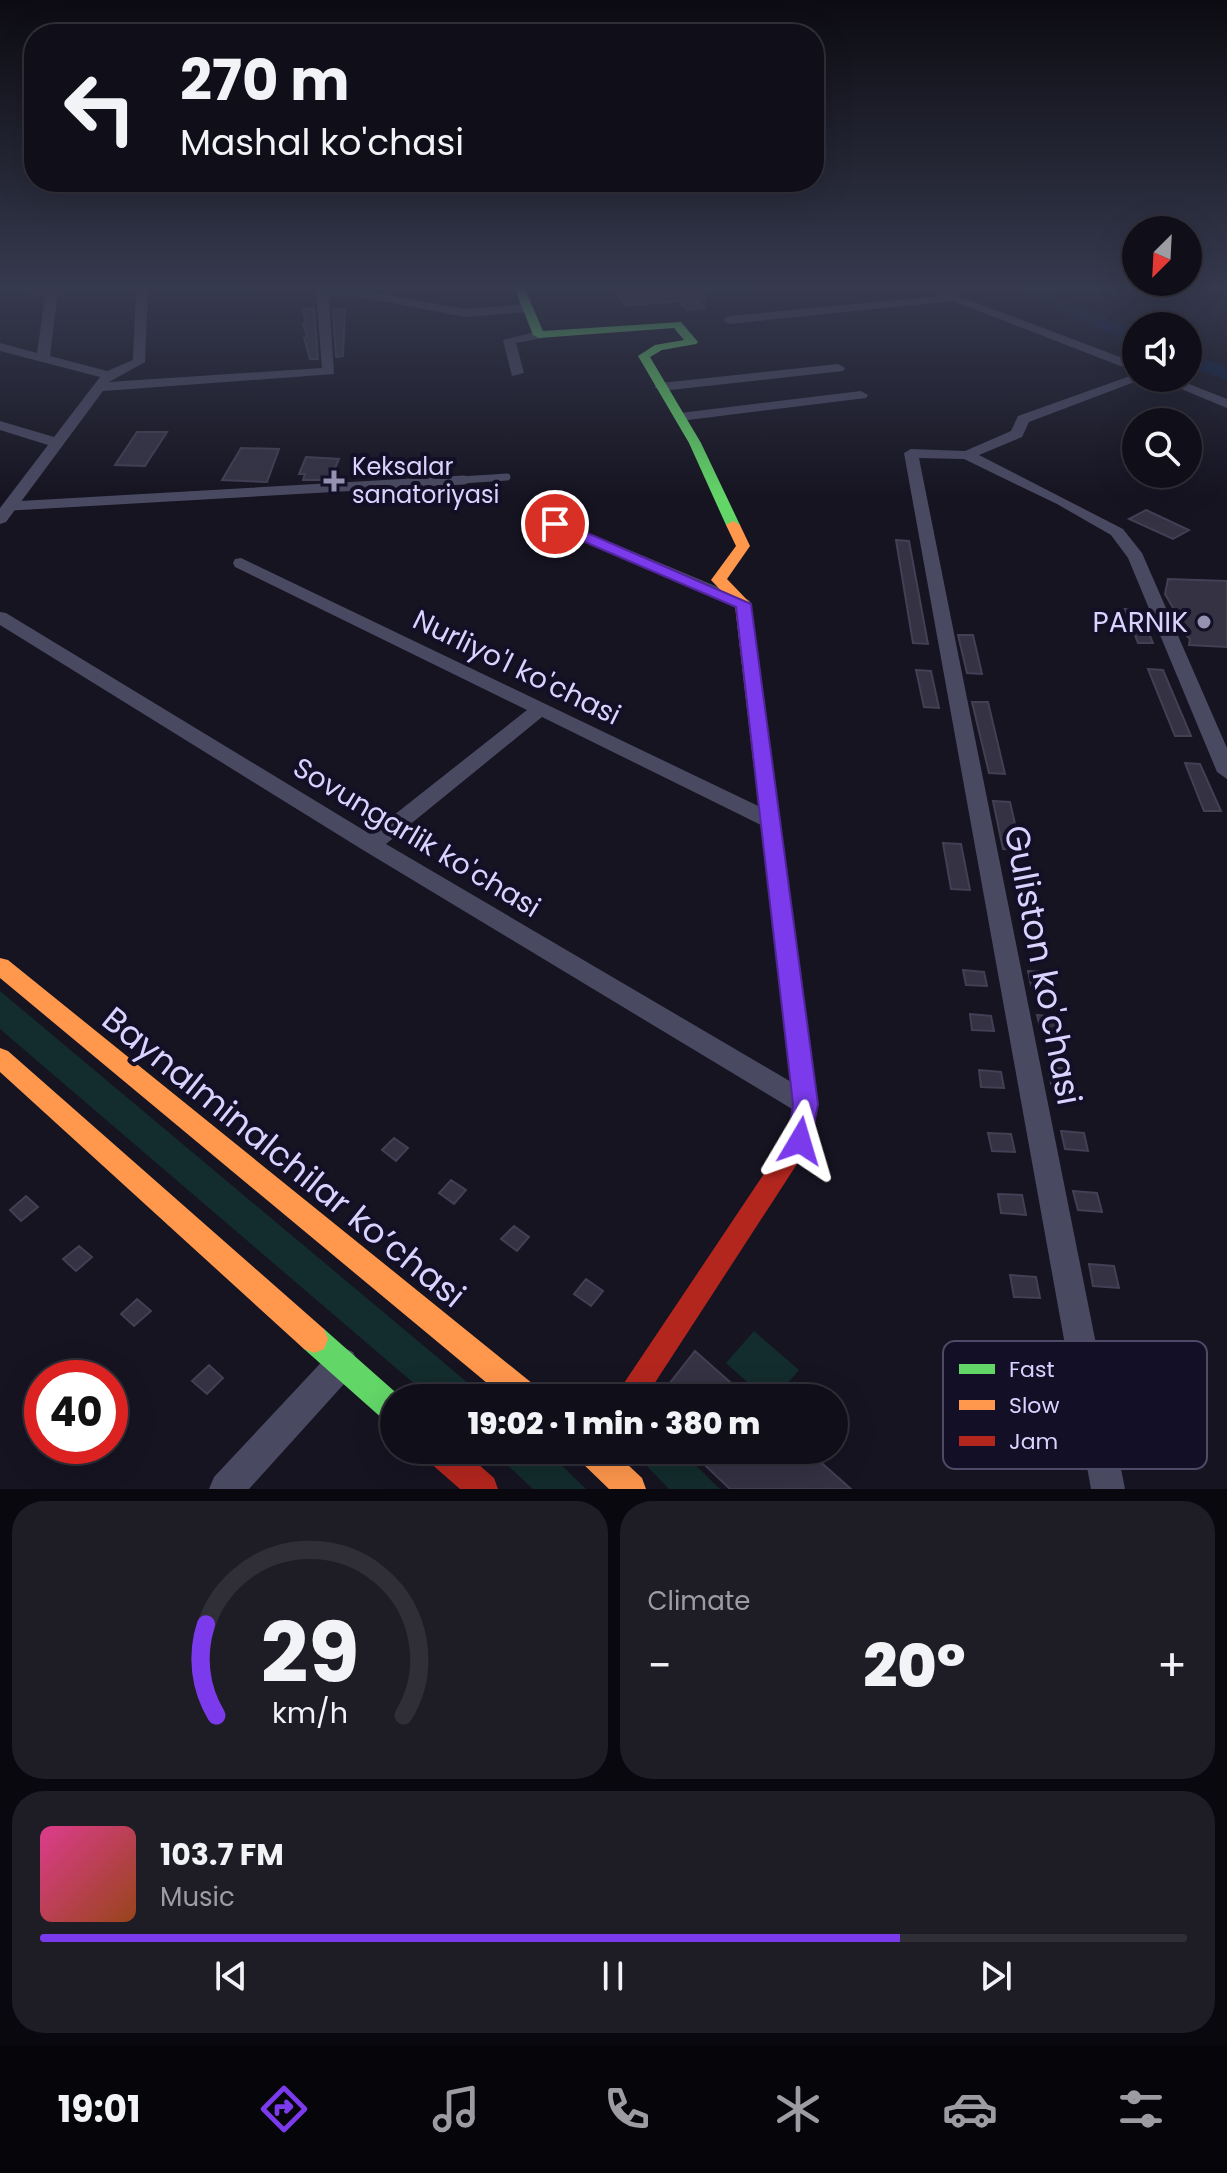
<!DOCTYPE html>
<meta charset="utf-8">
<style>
:root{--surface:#100f19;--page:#1e1d26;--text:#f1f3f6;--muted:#9c9ca2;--line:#302f38;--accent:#7c3aed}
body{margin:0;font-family:Poppins,sans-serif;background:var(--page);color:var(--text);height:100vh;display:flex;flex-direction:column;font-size:30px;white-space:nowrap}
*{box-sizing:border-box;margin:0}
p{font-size:26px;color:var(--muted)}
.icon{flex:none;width:44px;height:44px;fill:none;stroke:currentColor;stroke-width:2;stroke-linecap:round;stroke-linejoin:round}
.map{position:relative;height:1489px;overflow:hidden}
.sheet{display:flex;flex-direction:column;gap:12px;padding:12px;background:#09080e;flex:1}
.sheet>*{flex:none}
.hud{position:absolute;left:24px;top:24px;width:800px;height:168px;border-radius:32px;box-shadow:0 8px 32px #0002,0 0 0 2px var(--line);background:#100f19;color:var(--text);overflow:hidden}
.needle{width:52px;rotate:204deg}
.fabs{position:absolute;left:1122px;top:216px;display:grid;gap:16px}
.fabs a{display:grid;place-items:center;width:80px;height:80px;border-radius:50%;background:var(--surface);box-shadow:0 8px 32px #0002,0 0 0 2px var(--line);font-size:40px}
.speed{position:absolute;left:24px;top:1360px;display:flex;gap:16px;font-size:40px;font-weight:700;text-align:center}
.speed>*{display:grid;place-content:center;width:104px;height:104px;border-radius:50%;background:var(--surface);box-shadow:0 8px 32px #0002,0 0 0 2px var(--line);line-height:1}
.speed .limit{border:12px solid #d22;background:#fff;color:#111}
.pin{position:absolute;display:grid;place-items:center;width:68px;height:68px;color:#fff;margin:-34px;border:4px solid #fff;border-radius:50%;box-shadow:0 2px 8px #0007}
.me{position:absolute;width:88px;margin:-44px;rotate:7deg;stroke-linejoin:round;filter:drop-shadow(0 0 6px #0008)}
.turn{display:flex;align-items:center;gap:28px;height:168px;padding:0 24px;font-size:36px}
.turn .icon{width:104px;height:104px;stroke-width:2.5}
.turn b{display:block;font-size:56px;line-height:68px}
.big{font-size:60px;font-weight:800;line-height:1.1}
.sheet .card{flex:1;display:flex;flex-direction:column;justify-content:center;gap:12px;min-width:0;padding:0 28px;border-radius:32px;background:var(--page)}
.sheet .dial{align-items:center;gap:0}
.dial svg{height:208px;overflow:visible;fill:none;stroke:var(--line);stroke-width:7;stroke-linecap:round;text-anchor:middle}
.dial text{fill:var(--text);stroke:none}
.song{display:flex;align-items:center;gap:24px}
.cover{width:96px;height:96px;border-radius:12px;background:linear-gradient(135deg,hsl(330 70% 55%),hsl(20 70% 35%))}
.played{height:8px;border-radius:4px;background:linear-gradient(90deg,var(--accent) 75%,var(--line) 75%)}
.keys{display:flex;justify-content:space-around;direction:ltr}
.heat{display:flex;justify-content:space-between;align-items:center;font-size:44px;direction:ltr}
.sheet .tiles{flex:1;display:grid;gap:12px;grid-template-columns:1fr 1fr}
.card:last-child{grid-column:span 2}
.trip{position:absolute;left:380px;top:1384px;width:468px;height:80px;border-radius:40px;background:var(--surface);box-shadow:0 8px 32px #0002,0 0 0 2px var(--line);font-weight:800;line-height:80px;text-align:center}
.tabs{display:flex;height:128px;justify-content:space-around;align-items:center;background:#06060a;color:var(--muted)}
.tabs .icon{width:56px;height:56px}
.tabs .active{color:var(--accent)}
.tabs b{font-size:36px;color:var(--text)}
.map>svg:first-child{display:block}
.green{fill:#132c2d}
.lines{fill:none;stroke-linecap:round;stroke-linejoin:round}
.river{fill:#0b1e41;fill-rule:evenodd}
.building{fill:#343243;stroke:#433f54;stroke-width:2}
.lane-far1{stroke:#4a4962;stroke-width:7}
.lane{stroke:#4a4962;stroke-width:9}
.street{fill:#4a4962;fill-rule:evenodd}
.fast{fill:#63d668;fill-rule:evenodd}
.slow{fill:#ff974d;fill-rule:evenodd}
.jam{fill:#b3261e;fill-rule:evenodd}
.route{fill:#7c3aed;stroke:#51269a;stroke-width:2}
.poi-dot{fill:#9591b1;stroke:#130f26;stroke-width:3}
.labels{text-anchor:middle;stroke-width:8;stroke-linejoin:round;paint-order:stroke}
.far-poi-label{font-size:24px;fill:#d9d4ff;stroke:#130f26;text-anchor:start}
.poi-label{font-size:28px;fill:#d9d4ff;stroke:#130f26;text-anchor:end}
.street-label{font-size:28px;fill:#d9d4ff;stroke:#130f26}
.near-street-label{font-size:34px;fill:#d9d4ff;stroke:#130f26}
.key{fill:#130f26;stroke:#4e4a67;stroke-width:2}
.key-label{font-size:22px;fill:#d9d4ff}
</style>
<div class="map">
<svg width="1227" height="1489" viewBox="0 0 1227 1489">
<rect width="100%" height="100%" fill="#161421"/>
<path class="green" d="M 0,991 L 486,1398 L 431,1398 L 0,1029 Z
M 754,1331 L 799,1370 L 775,1398 L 765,1398 L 726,1363 Z
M 491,1450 L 546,1450 L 586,1489 L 533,1489 Z
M 651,1450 L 680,1450 L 720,1489 L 669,1489 L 642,1461 Z"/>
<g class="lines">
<path class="river" d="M 1020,289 L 1044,289 L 1136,332 L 1136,346 L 1022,293 Z
M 1188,353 L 1227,367 L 1227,380 L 1188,366 Z"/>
</g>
<path class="building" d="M 665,289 L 705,289 L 705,299 L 697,300 L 705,308 L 687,310 L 678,301 L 625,306 L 617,293 Z
M 314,308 L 318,359 L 310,359 L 304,338 L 307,337 L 303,324 L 306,323 L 302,309 Z
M 345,309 L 343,356 L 336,357 L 333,310 Z
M 137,432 L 167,432 L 145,466 L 115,465 Z
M 241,448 L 279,449 L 267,482 L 222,480 Z
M 306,457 L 339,459 L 330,480 L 303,480 L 305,474 L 299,474 Z
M 1146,510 L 1189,530 L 1173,539 L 1129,519 Z
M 896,540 L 909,541 L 928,644 L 913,643 Z
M 1168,579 L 1227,581 L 1227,647 L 1189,645 L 1190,639 L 1184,633 L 1183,625 L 1165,594 Z
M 1125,609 L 1139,610 L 1153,643 L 1138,643 Z
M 958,635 L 973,635 L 982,674 L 967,673 Z
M 1148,669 L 1163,670 L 1191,736 L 1175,736 Z
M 916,670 L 931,671 L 939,708 L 924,707 Z
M 972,702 L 988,702 L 1005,774 L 989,773 Z
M 1185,763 L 1200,764 L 1221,811 L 1204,811 Z
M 993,801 L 1010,802 L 1021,850 L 1003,849 Z
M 943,843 L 961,844 L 970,890 L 951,889 Z
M 963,970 L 984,972 L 987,986 L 966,985 Z
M 1028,971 L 1048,972 L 1052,986 L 1031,985 Z
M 970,1014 L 991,1016 L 994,1031 L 972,1030 Z
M 1037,1015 L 1058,1017 L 1062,1032 L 1041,1031 Z
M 1048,1067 L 1070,1069 L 1074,1085 L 1051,1084 Z
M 979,1070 L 1001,1072 L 1004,1088 L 981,1087 Z
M 1061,1131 L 1084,1133 L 1088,1151 L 1065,1149 Z
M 988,1133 L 1011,1134 L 1015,1152 L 992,1151 Z
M 394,1138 L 408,1148 L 396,1161 L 382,1150 Z
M 451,1180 L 466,1190 L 454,1204 L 439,1193 Z
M 1073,1191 L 1097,1193 L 1102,1212 L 1078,1210 Z
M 998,1194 L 1022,1195 L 1026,1215 L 1001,1213 Z
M 26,1196 L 38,1207 L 21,1221 L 10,1210 Z
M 514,1226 L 529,1237 L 517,1251 L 501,1239 Z
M 79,1246 L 92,1257 L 76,1271 L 63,1259 Z
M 1089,1264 L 1114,1266 L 1119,1288 L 1093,1286 Z
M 1010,1275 L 1036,1277 L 1040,1298 L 1014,1297 Z
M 586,1279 L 603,1291 L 591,1306 L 574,1294 Z
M 137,1299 L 151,1311 L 134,1326 L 121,1314 Z
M 695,1351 L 748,1398 L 658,1398 Z
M 209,1365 L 223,1378 L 207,1394 L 192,1381 Z
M 689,1450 L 807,1450 L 851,1489 L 730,1489 Z"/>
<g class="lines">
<path class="lane-far1" d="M 430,482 L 507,477"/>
<path class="lane" d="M 12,506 L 464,480"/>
<path class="street" d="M 17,289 L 58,289 L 50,356 L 107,371 L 133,360 L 136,289 L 148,289 L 145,362 L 109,382 L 322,368 L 316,289 L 353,289 L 465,309 L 528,304 L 534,308 L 528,312 L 465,317 L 351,295 L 329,297 L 334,374 L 103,391 L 6,522 L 0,524 L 0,508 L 48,445 L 0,430 L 0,421 L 54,437 L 100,377 L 0,351 L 0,343 L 37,353 L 45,297 Z
M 942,290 L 1136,363 L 1136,372 L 953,301 L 729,324 L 723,320 L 729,316 L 939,296 L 936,293 Z
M 539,331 L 543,332 L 543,338 L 516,343 L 524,373 L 512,376 L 503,340 Z
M 838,364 L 845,368 L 843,371 L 661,391 L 654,387 L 661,383 Z
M 1133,375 L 1145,378 L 1029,422 L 1022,437 L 979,455 L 1123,529 L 1142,553 L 1227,748 L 1227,779 L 1217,772 L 1128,558 L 1111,535 L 1057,504 L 964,459 L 919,458 L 1125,1489 L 1091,1489 L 904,453 L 911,449 L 965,451 L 1011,431 L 1018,416 Z
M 1155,378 L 1174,378 L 1227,399 L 1227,408 Z
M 861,391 L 868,395 L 866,398 L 680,421 L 673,417 L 680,413 Z
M 555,519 L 749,600 L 752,604 L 743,609 L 737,608 L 549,527 L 549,521 Z
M 241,558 L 777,815 L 780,820 L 777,825 L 761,825 L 542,717 L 386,844 L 815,1096 L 819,1104 L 815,1112 L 806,1115 L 797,1112 L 363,850 L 0,625 L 0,612 L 6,613 L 370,834 L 527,710 L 235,567 L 233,563 L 235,559 Z
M 342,1347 L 353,1352 L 358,1363 L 353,1374 L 249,1489 L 209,1489 L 214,1477 L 331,1352 Z"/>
<path class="fast" d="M 515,289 L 525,289 L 543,331 L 681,322 L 698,342 L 696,344 L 662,350 L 650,357 L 701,443 L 740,525 L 738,528 L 733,529 L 726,525 L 689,443 L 638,356 L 655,345 L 684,340 L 674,328 L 539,338 L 533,335 Z
M 314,1325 L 324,1329 L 402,1398 L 394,1398 L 394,1425 L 384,1420 L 304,1349 L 300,1339 L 304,1329 Z"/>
<path class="slow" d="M 733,521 L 740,525 L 750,546 L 727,579 L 751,604 L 783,845 L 780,850 L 766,850 L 763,845 L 735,605 L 711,580 L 736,546 L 726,525 Z
M 0,958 L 8,960 L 538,1388 L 542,1398 L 505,1398 L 0,978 Z
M 0,1048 L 8,1051 L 324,1329 L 328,1339 L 324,1349 L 314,1353 L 304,1349 L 0,1072 Z
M 576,1450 L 612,1450 L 642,1478 L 646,1489 L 609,1489 L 580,1461 Z"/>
<path class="jam" d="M 773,838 L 780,840 L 783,845 L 818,1104 L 812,1141 L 645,1398 L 614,1398 L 788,1138 L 794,1104 L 763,845 L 766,840 Z
M 424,1450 L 462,1450 L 494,1478 L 498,1489 L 460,1489 L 428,1461 Z"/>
</g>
<linearGradient id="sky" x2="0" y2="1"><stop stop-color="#0c0b12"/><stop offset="0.58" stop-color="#363a4e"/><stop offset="1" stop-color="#363a4e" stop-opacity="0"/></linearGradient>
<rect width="1227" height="497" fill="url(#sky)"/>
<path class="route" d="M 555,519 L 751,604 L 818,1104 L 809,1149 L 800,1152 L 791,1149 L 788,1141 L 793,1104 L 736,607 L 550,527 L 550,521 Z"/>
<g class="poi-dot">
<path d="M330 469h8v8h8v8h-8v8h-8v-8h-8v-8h8z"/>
<circle cx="1204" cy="622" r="8"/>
</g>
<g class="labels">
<g class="far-poi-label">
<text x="352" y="475">Keksalar<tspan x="352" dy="28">sanatoriyasi</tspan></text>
</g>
<g class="poi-label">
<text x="1188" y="632">PARNIK</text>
</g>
<g class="street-label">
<text transform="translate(517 667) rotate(26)" y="10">Nurliyo'l ko'chasi</text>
<text transform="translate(417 837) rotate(31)" y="10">Sovungarlik ko'chasi</text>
</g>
<g class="near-street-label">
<text transform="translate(1043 965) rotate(79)" y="12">Guliston ko'chasi</text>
<text transform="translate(284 1157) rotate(39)" y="12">Baynalminalchilar ko’chasi</text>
</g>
</g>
<rect x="943" y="1341" width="264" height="128" rx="12" class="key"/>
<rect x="959" y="1364" width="36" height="10" fill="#63d668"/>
<rect x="959" y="1400" width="36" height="10" fill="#ff974d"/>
<rect x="959" y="1436" width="36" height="10" fill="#b3261e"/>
<g class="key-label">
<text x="1009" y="1377">Fast</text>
<text x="1009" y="1413">Slow</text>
<text x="1009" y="1449">Jam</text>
</g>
</svg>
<div class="fabs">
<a><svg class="needle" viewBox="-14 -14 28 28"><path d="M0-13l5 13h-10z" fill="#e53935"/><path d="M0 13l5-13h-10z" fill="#9c9ca2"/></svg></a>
<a><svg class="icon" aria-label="sound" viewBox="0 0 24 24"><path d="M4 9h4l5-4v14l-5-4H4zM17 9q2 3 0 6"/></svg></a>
<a><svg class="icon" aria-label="search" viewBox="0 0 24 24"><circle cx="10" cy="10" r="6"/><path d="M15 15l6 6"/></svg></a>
</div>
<div class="speed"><div class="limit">40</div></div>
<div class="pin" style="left:555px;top:524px;background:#d93025"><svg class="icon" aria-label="arrive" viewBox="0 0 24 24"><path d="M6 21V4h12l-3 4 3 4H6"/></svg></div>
<svg class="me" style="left:800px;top:1141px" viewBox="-20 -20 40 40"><path d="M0-17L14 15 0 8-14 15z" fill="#7c3aed" stroke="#fff" stroke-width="4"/></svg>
<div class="trip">19:02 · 1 min · 380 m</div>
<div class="hud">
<div class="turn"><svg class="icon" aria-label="left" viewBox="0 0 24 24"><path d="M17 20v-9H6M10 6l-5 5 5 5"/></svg><div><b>270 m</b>Mashal ko'chasi</div></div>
</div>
</div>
<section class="sheet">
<div class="tiles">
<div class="card dial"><svg viewBox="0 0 100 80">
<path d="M14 69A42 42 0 1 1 86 69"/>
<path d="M14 69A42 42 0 0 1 10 34" stroke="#7c3aed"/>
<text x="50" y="56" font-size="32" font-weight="700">29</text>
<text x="50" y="72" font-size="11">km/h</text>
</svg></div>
<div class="card"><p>Climate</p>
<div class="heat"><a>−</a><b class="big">20°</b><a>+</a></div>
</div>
<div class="card">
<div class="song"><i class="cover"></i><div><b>103.7 FM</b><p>Music</p></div></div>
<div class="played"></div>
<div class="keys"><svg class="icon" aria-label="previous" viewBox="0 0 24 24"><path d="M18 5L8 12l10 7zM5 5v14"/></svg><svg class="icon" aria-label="pause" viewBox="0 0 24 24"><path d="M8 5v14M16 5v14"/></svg><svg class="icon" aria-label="next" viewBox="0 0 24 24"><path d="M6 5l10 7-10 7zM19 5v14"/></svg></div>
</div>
</div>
</section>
<nav class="tabs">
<b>19:01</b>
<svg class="icon active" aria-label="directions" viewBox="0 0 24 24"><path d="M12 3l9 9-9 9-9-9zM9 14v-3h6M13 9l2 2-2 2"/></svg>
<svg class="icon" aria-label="music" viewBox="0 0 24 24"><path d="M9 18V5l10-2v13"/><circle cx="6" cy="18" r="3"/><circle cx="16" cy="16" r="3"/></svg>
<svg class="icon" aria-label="phone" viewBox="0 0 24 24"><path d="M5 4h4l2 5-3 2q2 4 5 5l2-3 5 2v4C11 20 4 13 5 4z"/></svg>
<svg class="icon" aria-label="climate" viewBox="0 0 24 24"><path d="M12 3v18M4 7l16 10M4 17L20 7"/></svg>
<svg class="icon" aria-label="car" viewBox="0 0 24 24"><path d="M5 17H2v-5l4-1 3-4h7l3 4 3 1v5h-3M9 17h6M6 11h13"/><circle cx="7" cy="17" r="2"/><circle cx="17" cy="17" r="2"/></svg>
<svg class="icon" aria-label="filters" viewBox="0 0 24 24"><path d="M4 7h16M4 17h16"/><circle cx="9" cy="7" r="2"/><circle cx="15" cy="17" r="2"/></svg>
</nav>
